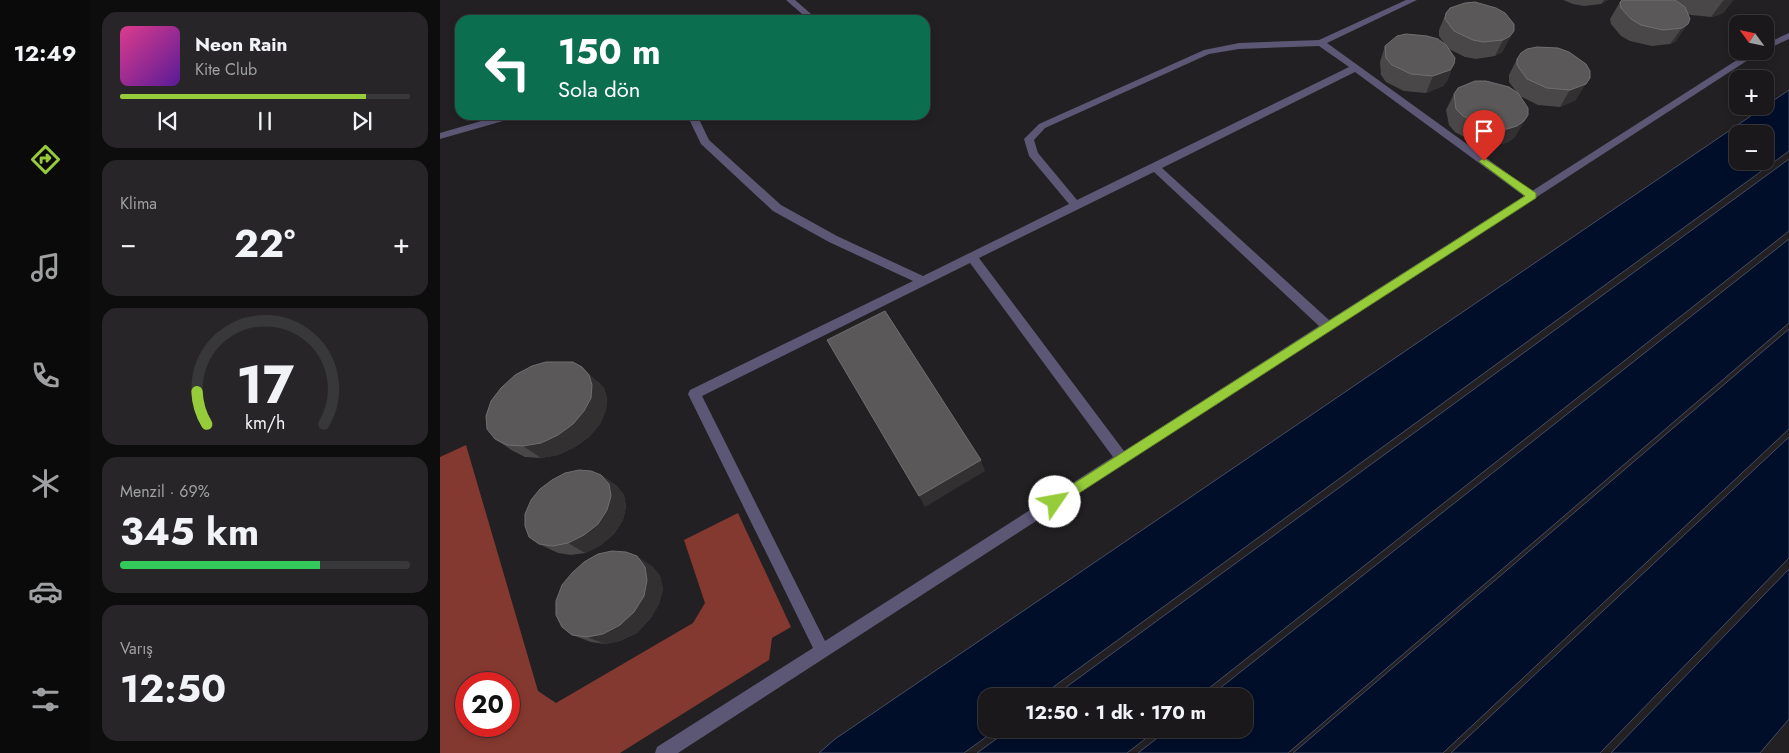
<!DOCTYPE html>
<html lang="tr">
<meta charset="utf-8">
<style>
:root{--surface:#1a181a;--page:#272527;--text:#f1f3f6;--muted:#9fa0a2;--line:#383739;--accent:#96cc39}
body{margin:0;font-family:Jost,sans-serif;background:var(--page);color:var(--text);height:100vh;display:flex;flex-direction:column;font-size:19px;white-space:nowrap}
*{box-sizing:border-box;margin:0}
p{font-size:16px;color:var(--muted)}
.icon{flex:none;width:28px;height:28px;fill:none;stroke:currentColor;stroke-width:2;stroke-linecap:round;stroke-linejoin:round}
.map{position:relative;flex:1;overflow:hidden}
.side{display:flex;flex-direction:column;gap:12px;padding:12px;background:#0e0d0e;width:350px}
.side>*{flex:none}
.banner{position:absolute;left:15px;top:15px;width:475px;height:105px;border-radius:15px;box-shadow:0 2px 8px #0003,0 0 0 1px var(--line);background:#0b6e4f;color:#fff;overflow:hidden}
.needle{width:32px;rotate:303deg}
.controls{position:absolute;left:1289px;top:15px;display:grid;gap:10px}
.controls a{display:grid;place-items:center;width:45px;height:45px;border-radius:10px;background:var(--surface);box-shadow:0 2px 8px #0003,0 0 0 1px var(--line);font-size:25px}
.speed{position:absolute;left:15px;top:672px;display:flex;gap:10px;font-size:25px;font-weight:700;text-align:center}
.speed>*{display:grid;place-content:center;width:65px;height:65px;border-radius:50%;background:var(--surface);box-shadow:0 2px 8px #0003,0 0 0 1px var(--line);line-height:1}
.speed .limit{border:8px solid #d22;background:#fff;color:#111}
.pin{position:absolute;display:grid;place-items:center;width:42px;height:42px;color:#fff;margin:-51px -21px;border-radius:50% 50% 50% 0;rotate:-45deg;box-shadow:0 0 5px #0007}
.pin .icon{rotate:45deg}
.me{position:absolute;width:55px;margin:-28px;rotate:57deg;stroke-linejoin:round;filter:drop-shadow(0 0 4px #0008)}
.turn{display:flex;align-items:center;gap:18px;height:105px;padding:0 20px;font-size:22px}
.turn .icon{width:65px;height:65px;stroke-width:2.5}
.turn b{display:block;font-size:35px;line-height:42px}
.big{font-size:38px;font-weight:700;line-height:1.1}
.side .card{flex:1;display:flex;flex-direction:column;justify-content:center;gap:8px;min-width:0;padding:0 18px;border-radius:15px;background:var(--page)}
.side .dial{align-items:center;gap:0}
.dial svg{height:130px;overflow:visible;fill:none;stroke:var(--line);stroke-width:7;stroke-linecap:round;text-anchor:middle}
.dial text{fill:var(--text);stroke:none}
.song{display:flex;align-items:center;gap:15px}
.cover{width:60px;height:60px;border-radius:8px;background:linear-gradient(135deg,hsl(330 70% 55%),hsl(270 70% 35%))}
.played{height:5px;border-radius:2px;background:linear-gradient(90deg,var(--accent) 85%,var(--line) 85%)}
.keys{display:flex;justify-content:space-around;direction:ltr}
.heat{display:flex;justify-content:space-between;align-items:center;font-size:28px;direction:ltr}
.charge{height:8px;border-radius:4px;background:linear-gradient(90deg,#34c759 69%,var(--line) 0)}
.trip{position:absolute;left:538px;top:688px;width:275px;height:50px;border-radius:15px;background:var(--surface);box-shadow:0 2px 8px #0003,0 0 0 1px var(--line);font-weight:700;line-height:50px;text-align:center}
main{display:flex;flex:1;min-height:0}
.dock{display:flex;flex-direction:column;width:90px;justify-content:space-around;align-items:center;background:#0a0a0a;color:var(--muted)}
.dock .icon{width:35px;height:35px}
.dock .on{color:var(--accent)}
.dock b{font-size:22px;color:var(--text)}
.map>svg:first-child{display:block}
.forest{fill:#843930;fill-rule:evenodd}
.water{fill:#000e2a;stroke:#454f63;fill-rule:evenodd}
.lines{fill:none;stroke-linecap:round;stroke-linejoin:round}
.minor{fill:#5b5775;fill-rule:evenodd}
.wall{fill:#4a4748}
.shaded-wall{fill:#333032}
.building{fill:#5b5859;stroke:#716e6f}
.route{fill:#96cc39;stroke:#628525}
</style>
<main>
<nav class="dock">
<b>12:49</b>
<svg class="icon on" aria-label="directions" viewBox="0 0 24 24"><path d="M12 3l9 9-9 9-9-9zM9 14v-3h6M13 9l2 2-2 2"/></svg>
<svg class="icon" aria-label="music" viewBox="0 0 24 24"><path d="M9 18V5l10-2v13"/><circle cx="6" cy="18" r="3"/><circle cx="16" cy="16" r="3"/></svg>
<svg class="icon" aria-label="phone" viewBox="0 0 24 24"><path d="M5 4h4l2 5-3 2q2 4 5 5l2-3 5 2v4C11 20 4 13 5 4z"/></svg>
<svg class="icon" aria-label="climate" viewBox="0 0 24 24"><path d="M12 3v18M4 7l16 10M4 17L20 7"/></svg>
<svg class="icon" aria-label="car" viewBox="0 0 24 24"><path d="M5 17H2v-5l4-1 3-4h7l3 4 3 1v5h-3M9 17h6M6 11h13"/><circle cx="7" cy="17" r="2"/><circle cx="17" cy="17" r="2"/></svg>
<svg class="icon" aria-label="filters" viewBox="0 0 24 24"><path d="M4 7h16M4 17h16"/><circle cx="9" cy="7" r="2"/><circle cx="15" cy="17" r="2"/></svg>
</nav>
<section class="side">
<div class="card">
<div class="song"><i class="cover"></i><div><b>Neon Rain</b><p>Kite Club</p></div></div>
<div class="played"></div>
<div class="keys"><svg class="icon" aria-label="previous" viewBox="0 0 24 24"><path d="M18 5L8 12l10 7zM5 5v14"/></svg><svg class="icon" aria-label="pause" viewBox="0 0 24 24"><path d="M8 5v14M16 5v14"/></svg><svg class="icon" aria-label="next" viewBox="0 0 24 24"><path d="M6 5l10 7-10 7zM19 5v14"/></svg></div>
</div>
<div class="card"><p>Klima</p>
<div class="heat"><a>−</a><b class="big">22°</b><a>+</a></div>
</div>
<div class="card dial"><svg viewBox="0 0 100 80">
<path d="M14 69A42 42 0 1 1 86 69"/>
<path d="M14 69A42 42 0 0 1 8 49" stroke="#96cc39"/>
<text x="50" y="56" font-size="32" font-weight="700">17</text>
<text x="50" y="72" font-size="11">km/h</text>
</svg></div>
<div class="card"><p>Menzil · 69%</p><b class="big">345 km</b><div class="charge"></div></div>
<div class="card"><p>Varış</p><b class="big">12:50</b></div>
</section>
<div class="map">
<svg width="1349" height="753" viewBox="0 0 1349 753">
<rect width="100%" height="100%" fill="#222022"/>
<path class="forest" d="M 26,445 L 98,691 L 116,703 L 253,623 L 265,603 L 244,540 L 298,513 L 351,627 L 332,638 L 329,660 L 180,753 L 0,753 L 0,457 ZM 26,684 L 69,684 L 69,726 L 26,726 Z"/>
<path class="water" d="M 1349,90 L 1349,151 L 601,696 L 546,696 L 546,729 L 557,729 L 524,753 L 379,753 L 395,739 ZM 1298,134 L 1325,134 L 1325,161 L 1298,161 Z
M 1349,159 L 1349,231 L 759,696 L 614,696 Z
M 1349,239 L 1349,323 L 848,753 L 698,753 L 729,729 L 804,729 L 804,696 L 770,696 Z
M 1349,329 L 1349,429 L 1003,753 L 853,753 Z
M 1349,437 L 1349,558 L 1160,753 L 1011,753 Z
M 1349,569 L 1349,719 L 1320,753 L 1171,753 Z
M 570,729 L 718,729 L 687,753 L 537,753 Z"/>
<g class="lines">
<path class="minor" d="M 346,0 L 355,0 L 378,20 L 369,20 Z
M 966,0 L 977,0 L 887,43 L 1092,191 L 1311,51 L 1322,51 L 238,753 L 215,753 L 217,747 L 373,648 L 248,394 L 250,390 L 473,281 L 389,242 L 333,211 L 261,144 L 247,115 L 257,115 L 269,140 L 341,205 L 397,236 L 483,276 L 629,204 L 589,156 L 584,139 L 599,124 L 764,50 L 799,43 L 879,40 ZM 879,46 L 909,67 L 637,200 L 598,153 L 594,140 L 605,128 L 769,54 L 799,49 ZM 915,72 L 1084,196 L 889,320 L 722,168 ZM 714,172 L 879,326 L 684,451 L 539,258 ZM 530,263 L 673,457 L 385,641 L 262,396 Z
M 1349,33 L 1349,39 L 1325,50 L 1325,44 Z
M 62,115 L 79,115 L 77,117 L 0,139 L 0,133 Z"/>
</g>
<path class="wall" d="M 1123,0 L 1168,0 L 1161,4 L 1144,6 L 1133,4 Z
M 1182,0 L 1293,0 L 1284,12 L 1279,15 L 1271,17 L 1251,15 L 1248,14 L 1236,41 L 1230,44 L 1212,46 L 1190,41 L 1181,36 L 1171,24 L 1170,19 L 1180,2 Z
M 1056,8 L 1065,47 L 1062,52 L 1055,56 L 1036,59 L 1025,57 L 1009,49 L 1014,64 L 1007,81 L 1003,86 L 986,93 L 964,91 L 946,82 L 941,75 L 940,62 L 945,46 L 1004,43 L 999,36 L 999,30 L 1006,13 Z
M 1118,48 L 1136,100 L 1120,107 L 1098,105 L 1080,96 L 1075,137 L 1068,142 L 1058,145 L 1035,143 L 1015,132 L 1009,125 L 1006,110 L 1014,94 L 1076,91 L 1069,82 L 1069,75 L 1077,59 Z
M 157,381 L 164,388 L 167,398 L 166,410 L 160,424 L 149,437 L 135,447 L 118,455 L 101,458 L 85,457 L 73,451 L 55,439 Z
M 161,475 L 177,486 L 184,495 L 186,507 L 183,520 L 174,534 L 161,545 L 145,553 L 131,555 L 118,553 L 99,544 Z
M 212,566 L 220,576 L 223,589 L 219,604 L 210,619 L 197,633 L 180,641 L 165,644 L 151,642 L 132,635 Z"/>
<path class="shaded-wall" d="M 1164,0 L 1168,0 L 1161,4 Z
M 1285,0 L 1293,0 L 1284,12 L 1279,15 L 1271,17 L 1283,1 Z
M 1248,24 L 1236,41 L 1230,44 L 1242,28 Z
M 1074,31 L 1065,47 L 1062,52 L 1055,56 L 1063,40 Z
M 1014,64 L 1007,81 L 1003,86 L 986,93 L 993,76 Z
M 1146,84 L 1136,100 L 1120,107 L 1130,90 Z
M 1088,115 L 1075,137 L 1068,142 L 1058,145 L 1067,129 Z
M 142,367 L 164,388 L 167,398 L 166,410 L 160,424 L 149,437 L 135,447 L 118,455 L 101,458 L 83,446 Z
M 541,460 L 545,471 L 485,507 L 479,496 Z
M 161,475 L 177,486 L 184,495 L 186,507 L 183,520 L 174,534 L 161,545 L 145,553 L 128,543 Z
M 197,556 L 212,566 L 220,576 L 223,589 L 219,604 L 210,619 L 197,633 L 180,641 L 165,644 L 147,637 Z"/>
<path class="building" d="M 1182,0 L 1235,0 L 1245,7 L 1250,19 L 1248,24 L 1242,28 L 1223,30 L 1201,25 L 1191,19 L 1181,8 L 1180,2 Z
M 1035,2 L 1056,8 L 1065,13 L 1074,24 L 1074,31 L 1070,36 L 1063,40 L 1043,42 L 1033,40 L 1014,31 L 1005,19 L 1006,13 L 1010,8 L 1025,3 Z
M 966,34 L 987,36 L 998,39 L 1006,45 L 1015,58 L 1014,64 L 1010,70 L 993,76 L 971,74 L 952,65 L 946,58 L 945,46 L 957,36 Z
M 1097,47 L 1118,48 L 1129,52 L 1146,64 L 1150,71 L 1150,78 L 1146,84 L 1130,90 L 1107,88 L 1087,79 L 1077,65 L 1077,59 L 1081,53 L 1087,49 Z
M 1035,81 L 1046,81 L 1069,87 L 1078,93 L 1088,108 L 1088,115 L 1084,121 L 1077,126 L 1067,129 L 1043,126 L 1023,116 L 1016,109 L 1014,94 L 1018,88 Z
M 445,311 L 541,460 L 479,496 L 387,340 Z
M 106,362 L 133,362 L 142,367 L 149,375 L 152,385 L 151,398 L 144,411 L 133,424 L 118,435 L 101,443 L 83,446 L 67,445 L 55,439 L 47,429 L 46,416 L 51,401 L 61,388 L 75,375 L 92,366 Z
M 139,470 L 151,471 L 161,475 L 169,484 L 171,496 L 167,510 L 158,524 L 144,535 L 128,543 L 113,546 L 99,544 L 89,537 L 85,526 L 85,514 L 91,500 L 100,489 L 112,480 L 125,473 Z
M 172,551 L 186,552 L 197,556 L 205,567 L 207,580 L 204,596 L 194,612 L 180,625 L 163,634 L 147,637 L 132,635 L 122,627 L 116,615 L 116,601 L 122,585 L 132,573 L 144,562 L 158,554 Z"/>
<path class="route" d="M 1044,158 L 1096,193 L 1096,198 L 619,506 L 615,508 L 611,506 L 609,502 L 611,498 L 1085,196 L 1041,163 L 1039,161 Z"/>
</svg>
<div class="controls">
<a><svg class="needle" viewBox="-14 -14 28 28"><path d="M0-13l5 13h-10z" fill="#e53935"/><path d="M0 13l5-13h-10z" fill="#9fa0a2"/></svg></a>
<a>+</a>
<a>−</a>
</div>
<div class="speed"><div class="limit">20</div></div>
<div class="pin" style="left:1044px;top:161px;background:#d93025"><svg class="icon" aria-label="arrive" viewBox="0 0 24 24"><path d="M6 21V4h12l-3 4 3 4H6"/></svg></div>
<svg class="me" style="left:615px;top:502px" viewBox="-20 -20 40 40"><circle r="19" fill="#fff"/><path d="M0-13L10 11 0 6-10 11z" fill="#96cc39"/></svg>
<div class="trip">12:50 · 1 dk · 170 m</div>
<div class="banner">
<div class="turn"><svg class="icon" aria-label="left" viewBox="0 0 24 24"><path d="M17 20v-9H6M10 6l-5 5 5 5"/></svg><div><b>150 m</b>Sola dön</div></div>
</div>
</div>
</main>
